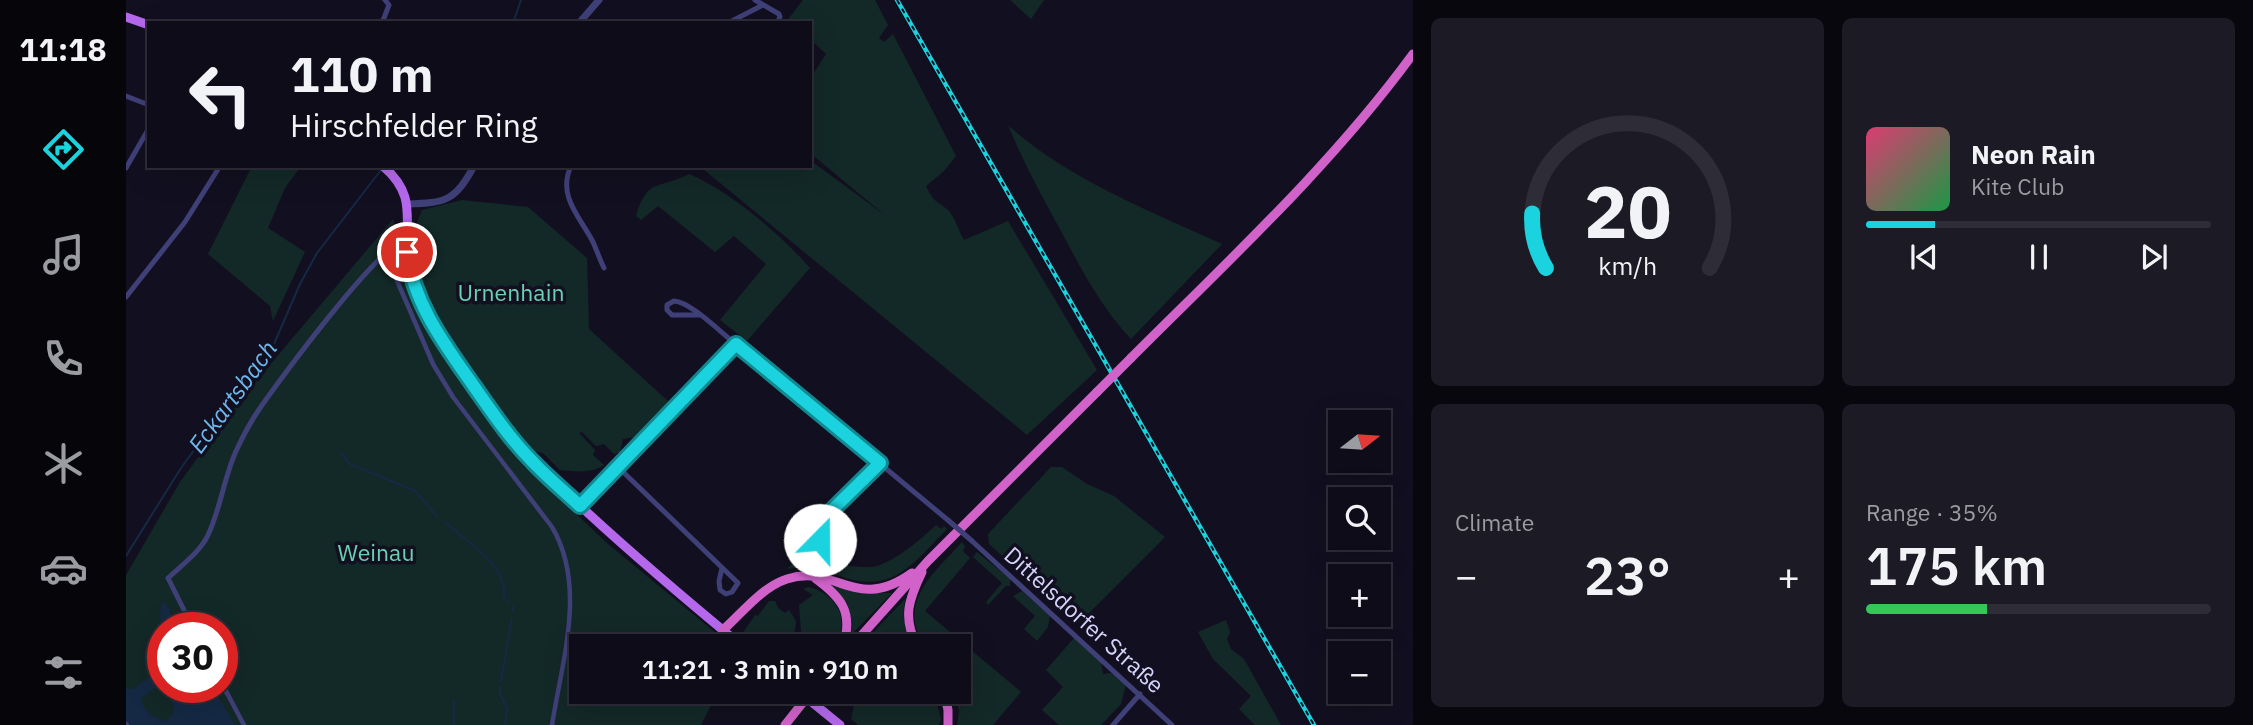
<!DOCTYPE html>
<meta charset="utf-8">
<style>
:root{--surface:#0e0c18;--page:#1c1a25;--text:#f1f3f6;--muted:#9b9ba2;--line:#2e2c37;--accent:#1bd3de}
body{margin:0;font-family:"IBM Plex Sans",sans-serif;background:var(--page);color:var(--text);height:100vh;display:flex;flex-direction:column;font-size:26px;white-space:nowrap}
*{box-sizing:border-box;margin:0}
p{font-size:23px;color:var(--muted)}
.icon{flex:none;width:38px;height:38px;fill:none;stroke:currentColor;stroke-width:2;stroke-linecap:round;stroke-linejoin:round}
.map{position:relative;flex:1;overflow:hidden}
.panel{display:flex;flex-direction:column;gap:18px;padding:18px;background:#08070d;width:840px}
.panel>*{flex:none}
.hud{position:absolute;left:21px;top:21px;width:665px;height:147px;border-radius:0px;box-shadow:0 7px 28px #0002,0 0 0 2px var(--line);background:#0e0c18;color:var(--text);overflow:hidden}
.needle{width:46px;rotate:73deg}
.tools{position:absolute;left:1202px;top:410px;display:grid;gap:14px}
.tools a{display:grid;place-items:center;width:63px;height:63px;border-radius:0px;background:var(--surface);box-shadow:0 7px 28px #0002,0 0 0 2px var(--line);font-size:35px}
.speed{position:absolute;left:21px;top:612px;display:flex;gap:14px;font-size:35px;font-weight:700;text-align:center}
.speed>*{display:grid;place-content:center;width:91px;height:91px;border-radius:50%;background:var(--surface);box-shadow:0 7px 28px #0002,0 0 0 2px var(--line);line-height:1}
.speed .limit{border:10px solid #d22;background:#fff;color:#111}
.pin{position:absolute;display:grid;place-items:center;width:60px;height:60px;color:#fff;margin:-30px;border:4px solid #fff;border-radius:50%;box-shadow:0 2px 7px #0007}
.me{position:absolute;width:77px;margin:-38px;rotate:22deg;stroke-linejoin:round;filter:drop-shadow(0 0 5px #0008)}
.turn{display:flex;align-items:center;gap:24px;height:147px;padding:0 28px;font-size:32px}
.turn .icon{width:91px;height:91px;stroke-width:2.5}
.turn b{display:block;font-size:49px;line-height:60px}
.big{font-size:52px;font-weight:600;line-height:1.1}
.panel .tile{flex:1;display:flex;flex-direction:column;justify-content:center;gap:10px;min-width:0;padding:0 24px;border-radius:10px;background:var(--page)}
.panel .dial{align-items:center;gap:0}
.dial svg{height:182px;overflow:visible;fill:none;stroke:var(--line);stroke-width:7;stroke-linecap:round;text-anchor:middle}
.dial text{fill:var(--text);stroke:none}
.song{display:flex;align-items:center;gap:21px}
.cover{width:84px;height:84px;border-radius:10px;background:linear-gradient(135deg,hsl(340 70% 55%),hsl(140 70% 35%))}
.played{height:7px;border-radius:4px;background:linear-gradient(90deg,var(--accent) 20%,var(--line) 20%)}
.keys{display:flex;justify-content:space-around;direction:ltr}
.heat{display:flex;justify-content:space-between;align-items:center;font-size:38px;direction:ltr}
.charge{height:10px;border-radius:5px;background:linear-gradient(90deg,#34c759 35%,var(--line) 0)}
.panel .tiles{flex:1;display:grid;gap:18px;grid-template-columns:repeat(2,1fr)}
.trip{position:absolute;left:443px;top:634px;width:402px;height:70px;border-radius:0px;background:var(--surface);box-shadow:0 7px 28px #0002,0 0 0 2px var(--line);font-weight:600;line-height:70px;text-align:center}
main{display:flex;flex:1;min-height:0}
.tab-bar{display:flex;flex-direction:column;width:126px;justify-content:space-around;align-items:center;background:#06050a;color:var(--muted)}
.tab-bar .icon{width:49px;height:49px}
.tab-bar .active{color:var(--accent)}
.tab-bar b{font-size:32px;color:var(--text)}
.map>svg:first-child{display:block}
.green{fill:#132927;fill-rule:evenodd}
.water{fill:#152944;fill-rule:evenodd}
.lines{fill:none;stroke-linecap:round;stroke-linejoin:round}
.stream{stroke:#152944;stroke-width:2}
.pedestrian{stroke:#404079;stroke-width:4.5}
.minor{stroke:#404079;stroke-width:5}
.tertiary{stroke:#404079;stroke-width:7}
.primary{stroke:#b568ec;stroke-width:9}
.trunk{stroke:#d062ca;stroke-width:9}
.rail-casing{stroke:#1bd3de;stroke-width:4.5}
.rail{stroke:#121020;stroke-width:2;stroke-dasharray:5;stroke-linecap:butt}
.minor-bridge{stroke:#404079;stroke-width:5}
.primary-bridge{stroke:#b568ec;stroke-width:9}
.trunk-bridge{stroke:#d062ca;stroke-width:9}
.route-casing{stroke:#128990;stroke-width:18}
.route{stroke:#1bd3de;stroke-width:12}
.labels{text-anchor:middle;stroke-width:7;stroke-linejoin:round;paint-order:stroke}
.park-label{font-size:23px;fill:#69d1b2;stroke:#121020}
.street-label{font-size:23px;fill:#d6d4fa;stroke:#121020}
.water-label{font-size:24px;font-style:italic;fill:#6eb8ed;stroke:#121020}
</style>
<main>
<nav class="tab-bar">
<b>11:18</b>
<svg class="icon active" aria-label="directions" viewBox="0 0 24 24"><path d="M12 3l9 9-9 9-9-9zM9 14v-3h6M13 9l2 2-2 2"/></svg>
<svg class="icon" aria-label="music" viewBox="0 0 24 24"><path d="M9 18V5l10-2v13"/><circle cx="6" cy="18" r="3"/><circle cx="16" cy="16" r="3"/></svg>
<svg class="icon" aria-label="phone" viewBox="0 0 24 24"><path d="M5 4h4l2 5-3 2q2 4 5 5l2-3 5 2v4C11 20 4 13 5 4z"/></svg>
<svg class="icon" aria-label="climate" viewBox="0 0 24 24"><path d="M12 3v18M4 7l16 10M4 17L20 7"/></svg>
<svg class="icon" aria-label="car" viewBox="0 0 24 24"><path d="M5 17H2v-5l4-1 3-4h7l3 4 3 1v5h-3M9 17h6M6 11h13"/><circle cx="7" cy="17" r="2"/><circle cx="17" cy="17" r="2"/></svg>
<svg class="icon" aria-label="filters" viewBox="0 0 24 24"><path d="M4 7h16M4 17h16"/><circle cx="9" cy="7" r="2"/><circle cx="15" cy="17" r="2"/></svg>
</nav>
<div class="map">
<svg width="1287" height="725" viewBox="0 0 1287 725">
<rect width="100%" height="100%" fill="#121020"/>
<path class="green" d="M 677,0 L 749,0 L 762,25 L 753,38 L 758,42 L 767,34 L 830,156 L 818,171 L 800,186 C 808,203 810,200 822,210 C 829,217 833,232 838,240 L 882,221 L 971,370 L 901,435 L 577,169 L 580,166 L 684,166 L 684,160 L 760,216 L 684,153 L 684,79 L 700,54 L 684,39 L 684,23 L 668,23 L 663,18 Z
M 884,0 L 918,0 L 905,19 Z
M 882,125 C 938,177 1026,212 1096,244 L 1005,339 C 975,307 955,269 935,231 C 916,196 897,162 882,125 Z
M 126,166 L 169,166 L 173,169 L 159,188 L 142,228 L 179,252 L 147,321 L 144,306 L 82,254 Z
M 563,174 C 603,190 656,236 684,268 L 621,341 L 594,320 L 640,264 L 608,236 L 589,252 L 532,206 L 515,220 L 510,216 C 522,177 532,190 563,174 Z
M 336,200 L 402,207 L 461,258 L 463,329 L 543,402 L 510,437 L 497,439 L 494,452 L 488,454 L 478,444 L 470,446 L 456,432 L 453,433 L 469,450 L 467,455 L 478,465 C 465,474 449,471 434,470 L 417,453 L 408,451 C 369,404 282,304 287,241 C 288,230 292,220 296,210 Z
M 267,219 L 277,264 L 288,295 L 344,391 L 384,446 L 421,486 L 482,544 L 590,633 L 601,646 L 455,646 L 455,691 L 592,691 L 575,725 L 0,725 L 0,575 L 54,482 L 111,404 ZM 37,628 L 96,628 L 96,688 L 37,688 Z
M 925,467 L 936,467 L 961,484 L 988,496 L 1039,537 L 952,624 L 863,544 L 862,534 Z
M 810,525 L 815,529 L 818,526 L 821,529 C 789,561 769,593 720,578 C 699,571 683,566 661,569 C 664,566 666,563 669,561 C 683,553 728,572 751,566 C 772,559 794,540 810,525 Z
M 836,542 L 839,547 L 837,551 L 844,558 L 799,611 L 895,692 L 867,725 L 831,725 L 833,712 L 829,691 L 833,691 L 833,646 L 800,646 C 768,604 810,571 836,542 Z
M 851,552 L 884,579 L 884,586 L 880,586 L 862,605 L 860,602 L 876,583 L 847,557 Z
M 704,584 L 736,593 L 766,593 L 726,634 L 726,622 L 721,603 Z
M 682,587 C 710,593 727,621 707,646 L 672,646 L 675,631 L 673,605 L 687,595 L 677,589 Z
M 896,591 L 924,616 L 922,627 L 911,641 L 898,629 L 909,616 L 887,596 Z
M 780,598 C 775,615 778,630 787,646 L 756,643 L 734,646 Z
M 643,601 L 649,601 L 652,608 L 659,613 L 663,610 L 670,621 L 669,631 L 658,646 L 630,646 L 616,634 L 629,615 L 632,616 Z
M 1100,620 L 1104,632 L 1101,639 L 1105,649 L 1118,659 L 1155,725 L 1129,725 L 1113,709 L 1125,696 L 1087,659 L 1072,632 Z
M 948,638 L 975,661 L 977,674 L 985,673 L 1000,684 L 995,704 L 975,725 L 933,725 L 916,710 L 937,687 L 920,670 Z
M 707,691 L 807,691 L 815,719 L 813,725 L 732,725 L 725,719 L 729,701 L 725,697 L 714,702 L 710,701 Z"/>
<path class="water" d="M 35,603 L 39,603 C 45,611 47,618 45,628 L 37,628 L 37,634 L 34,620 Z
M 37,650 L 37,688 L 64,688 L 80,694 L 89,692 L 109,725 L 5,725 L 0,721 L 0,689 L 8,689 L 27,674 L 27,665 ZM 33,685 L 48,705 L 47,714 L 40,721 C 29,720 16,709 15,698 Z"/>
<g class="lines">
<path class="stream" d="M 387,23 L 395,0
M 215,453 L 224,464 L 289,491 L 311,516
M 319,522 C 341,542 381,564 378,597 L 382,603
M 0,556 L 55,468 L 95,413 L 145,351 L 174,284 L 191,253 L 255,170
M 387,607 L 387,611
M 375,681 L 386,618
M 374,686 L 374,694 L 381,708 L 379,725
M 328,725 L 328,700"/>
<path class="pedestrian" d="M 266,269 L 307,364 L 327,397 L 426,527 C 461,586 436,661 426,725
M 101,693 L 118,725
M 0,724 L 1,725"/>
<path class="minor" d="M 629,0 L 653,14 L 654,17 L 651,23
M 256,23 L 263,5 L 259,0
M 602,23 L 637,5
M 0,96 L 23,105
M 445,166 C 431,196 454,217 467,242 C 471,251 474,260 478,268
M 0,168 L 23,128
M 0,297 L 59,222 L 94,166
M 573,315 L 546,315 L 541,310 L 541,305 L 548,301 C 565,302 595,333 610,344 L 823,521
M 492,467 L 612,583 L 606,592 L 600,594 L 594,590 L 593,581 L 596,568
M 454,505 L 610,344
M 675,541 L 683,551 L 691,550 L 694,544 L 693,523
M 846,541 L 1046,725
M 664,554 L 754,463
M 67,628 L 42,578 C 56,565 74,552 82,535 C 95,508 98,476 111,449 C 117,436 124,423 132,411 C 151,383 255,242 281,239
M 96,686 L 101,693
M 987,725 L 1014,694"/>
<path class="tertiary" d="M 453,23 L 473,0
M 281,204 C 320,203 329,201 348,166"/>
<path class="primary" d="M 0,17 L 23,25
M 257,166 C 294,198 276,222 283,264 C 286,287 298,312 310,332 C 337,376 369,422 405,460 C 423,479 444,496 463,514 C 513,560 564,603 616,646
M 698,712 L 714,725"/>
<path class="trunk" d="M 1005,358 C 1102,261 1206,165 1287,54
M 689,578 C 715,597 728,612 717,646
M 597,630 C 616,613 636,587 661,579 C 711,563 729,614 786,573
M 726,646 L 802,561 L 971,392
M 791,646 C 776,617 783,599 796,572
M 818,691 L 822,710 L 822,725
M 659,725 L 686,691"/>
<g class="rail-casing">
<path id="rail" d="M 771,0 L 1188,725"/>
</g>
<use href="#rail" class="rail"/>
<path class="minor-bridge" d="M 823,521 L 846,541"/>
<path class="primary-bridge" d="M 672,691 L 698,712"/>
<path class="trunk-bridge" d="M 971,392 L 1005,358"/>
</g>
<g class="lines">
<g class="route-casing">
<path id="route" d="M 281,252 C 287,303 319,345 347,385 C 366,412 384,439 407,462 C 421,477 438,491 454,506 L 610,344 L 754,463 L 693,523 L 694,540"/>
</g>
<use href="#route" class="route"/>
</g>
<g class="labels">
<g class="park-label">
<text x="385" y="301">Urnenhain</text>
<text x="250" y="561">Weinau</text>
</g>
<g class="street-label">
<text transform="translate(958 620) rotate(42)" y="8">Dittelsdorfer Straße</text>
</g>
<g class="water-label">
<text transform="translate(107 397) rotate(-54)" y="8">Eckartsbach</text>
</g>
</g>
</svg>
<div class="tools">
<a><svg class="needle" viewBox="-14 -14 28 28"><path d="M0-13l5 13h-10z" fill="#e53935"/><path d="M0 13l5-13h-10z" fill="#9b9ba2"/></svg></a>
<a><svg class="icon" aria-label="search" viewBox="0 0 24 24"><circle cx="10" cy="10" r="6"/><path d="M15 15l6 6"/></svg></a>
<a>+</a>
<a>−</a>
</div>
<div class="speed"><div class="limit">30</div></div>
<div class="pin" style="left:281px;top:252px;background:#d93025"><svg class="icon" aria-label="arrive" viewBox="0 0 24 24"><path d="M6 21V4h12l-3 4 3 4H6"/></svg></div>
<svg class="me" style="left:694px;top:540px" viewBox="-20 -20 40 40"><circle r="19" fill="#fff"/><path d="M0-13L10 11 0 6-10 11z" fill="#1bd3de"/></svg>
<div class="trip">11:21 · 3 min · 910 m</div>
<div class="hud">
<div class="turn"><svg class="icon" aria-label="left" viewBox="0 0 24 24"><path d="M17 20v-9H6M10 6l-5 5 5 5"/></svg><div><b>110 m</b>Hirschfelder Ring</div></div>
</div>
</div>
<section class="panel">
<div class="tiles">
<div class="tile dial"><svg viewBox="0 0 100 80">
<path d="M14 69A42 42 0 1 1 86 69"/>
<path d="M14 69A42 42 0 0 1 8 45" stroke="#1bd3de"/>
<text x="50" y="56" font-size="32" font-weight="700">20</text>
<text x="50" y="72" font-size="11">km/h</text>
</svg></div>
<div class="tile">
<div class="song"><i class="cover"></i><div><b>Neon Rain</b><p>Kite Club</p></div></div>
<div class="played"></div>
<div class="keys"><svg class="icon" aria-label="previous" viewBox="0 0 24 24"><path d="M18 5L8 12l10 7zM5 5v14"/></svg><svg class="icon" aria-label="pause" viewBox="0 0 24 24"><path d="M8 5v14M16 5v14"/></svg><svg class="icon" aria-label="next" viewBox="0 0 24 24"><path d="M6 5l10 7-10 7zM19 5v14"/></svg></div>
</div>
<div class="tile"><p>Climate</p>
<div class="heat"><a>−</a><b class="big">23°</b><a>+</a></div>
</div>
<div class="tile"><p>Range · 35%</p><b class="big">175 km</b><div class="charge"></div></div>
</div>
</section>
</main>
